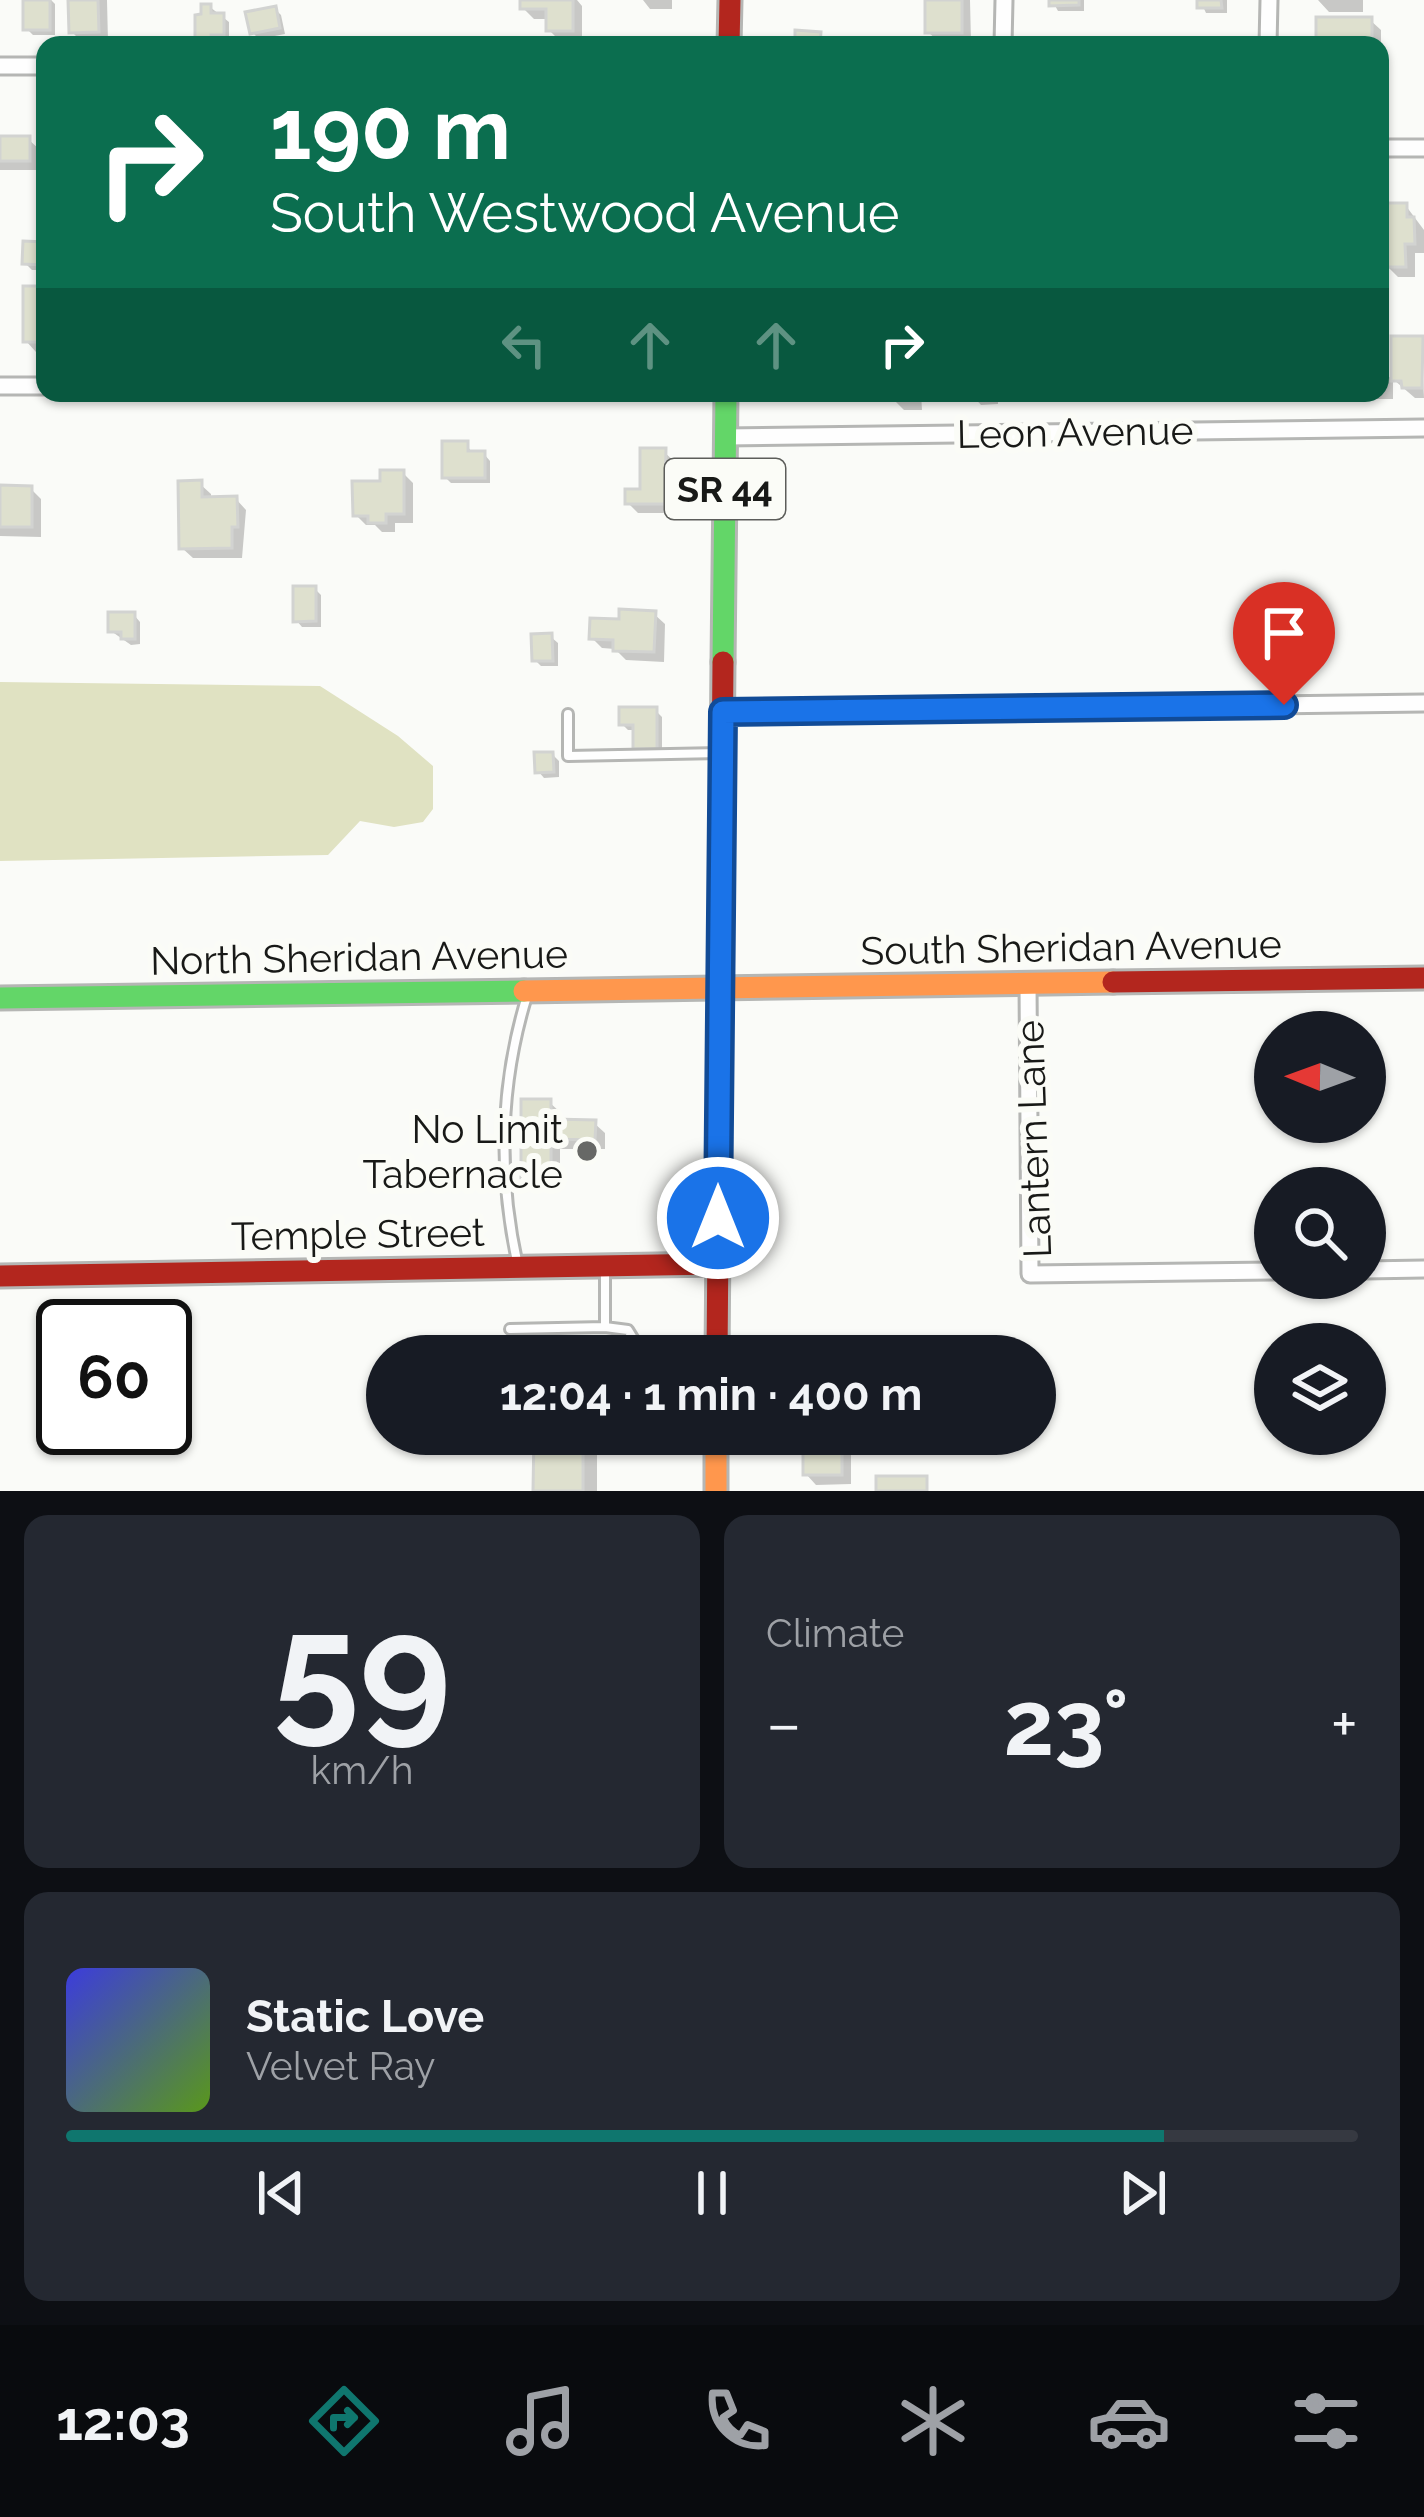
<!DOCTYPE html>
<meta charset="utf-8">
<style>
:root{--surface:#171b24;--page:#242831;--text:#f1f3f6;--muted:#9ea1a6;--line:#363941;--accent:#0f766e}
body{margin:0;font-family:Raleway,sans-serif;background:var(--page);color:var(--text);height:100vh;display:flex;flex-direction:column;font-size:45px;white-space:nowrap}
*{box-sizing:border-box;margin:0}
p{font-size:39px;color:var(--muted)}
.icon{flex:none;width:66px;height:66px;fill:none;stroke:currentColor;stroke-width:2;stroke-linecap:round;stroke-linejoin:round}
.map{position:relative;height:1491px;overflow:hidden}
.side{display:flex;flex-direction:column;gap:24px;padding:24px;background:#0d0f14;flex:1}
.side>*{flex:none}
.hud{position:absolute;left:36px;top:36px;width:1353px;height:366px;border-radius:24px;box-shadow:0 3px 9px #0004;background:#0b6e4f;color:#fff;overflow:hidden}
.needle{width:78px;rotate:271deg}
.controls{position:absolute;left:1254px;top:1011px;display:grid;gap:24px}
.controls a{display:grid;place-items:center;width:132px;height:132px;border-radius:50%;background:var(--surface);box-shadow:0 3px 9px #0004;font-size:60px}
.speed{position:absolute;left:36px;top:1299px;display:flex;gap:24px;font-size:60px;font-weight:700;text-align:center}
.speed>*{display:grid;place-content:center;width:156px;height:156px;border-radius:50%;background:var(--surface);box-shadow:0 3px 9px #0004;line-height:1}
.speed .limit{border:6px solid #111;border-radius:18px;background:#fff;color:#111}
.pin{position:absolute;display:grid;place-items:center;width:102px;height:102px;color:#fff;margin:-123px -51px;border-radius:50% 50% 50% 0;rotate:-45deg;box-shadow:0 0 12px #0007}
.pin .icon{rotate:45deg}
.me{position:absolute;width:132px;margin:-66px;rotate:0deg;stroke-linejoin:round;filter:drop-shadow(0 0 9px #0008)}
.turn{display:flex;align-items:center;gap:42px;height:252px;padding:0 36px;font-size:54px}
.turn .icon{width:156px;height:156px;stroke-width:2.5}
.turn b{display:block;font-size:84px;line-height:102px}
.lanes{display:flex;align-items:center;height:114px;padding:0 36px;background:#0003;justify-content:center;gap:60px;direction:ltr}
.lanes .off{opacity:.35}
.big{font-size:90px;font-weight:700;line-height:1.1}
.side .card{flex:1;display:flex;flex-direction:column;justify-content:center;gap:18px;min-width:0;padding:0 42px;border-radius:24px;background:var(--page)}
.side .dial{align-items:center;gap:0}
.dial b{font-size:156px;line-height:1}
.song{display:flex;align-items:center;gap:36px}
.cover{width:144px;height:144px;border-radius:18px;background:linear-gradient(135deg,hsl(240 70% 55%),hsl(90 70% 35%))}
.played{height:12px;border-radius:6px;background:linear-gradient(90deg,var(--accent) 85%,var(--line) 85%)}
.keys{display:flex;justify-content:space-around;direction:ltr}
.heat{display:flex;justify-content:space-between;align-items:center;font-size:66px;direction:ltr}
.side .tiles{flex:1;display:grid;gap:24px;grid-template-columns:1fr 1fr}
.card:last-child{grid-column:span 2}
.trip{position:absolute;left:366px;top:1335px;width:690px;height:120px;border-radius:60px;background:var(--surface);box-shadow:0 3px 9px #0004;font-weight:700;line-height:120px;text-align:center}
.tab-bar{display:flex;height:192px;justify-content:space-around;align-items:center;background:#090b0e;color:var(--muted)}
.tab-bar .icon{width:84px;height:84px}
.tab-bar .selected{color:var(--accent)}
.tab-bar b{font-size:54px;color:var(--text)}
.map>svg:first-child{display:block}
.green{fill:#e0e2c2}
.shadow{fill:#0003}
.building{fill:#dee0ce;stroke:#d2d3d1;stroke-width:3}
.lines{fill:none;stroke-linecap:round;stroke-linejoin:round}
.lane-casing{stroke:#b5b6b4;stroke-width:14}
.street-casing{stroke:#b5b6b4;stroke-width:21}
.fast-casing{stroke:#b5b6b4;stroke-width:27}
.slow-casing{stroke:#b5b6b4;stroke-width:27}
.jam-casing{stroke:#b5b6b4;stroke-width:27}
.lane{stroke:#fefefe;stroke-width:8}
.street{stroke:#fefefe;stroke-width:15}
.fast{stroke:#63d668;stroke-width:21}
.slow{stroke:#ff974d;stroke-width:21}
.jam{stroke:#b3261e;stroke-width:21}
.route-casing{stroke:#114b97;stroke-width:30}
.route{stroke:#1a73e8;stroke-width:21}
.poi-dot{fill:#676866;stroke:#fbfcf7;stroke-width:4.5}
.labels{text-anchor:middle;stroke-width:12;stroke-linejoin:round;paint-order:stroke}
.shield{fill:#fbfcf7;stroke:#5c5d5a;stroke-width:3}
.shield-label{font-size:36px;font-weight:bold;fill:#181917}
.street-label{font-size:39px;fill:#181917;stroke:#fbfcf7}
.poi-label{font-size:39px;fill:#181917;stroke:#fbfcf7;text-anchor:end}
</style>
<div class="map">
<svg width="1424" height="1491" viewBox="0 0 1424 1491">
<rect width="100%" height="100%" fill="#fafbf8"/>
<path class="green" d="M 0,682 L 320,686 L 398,736 L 433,766 L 433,809 L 423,822 L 394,827 L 360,821 L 328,855 L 0,861 Z"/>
<path class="shadow" d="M 26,0 L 51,0 L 55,4 L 55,35 L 33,35 L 26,28 Z
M 71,0 L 107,0 L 108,42 L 82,42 L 72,32 Z
M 523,0 L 577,0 L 582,6 L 582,40 L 560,41 L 549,30 L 549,19 L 534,19 L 523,8 Z
M 643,0 L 672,0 L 672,9 L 650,9 Z
M 928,0 L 970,0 L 971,42 L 939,42 L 928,32 Z
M 1052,0 L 1084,0 L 1084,11 L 1058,11 Z
M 1200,0 L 1227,0 L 1227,13 L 1206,13 Z
M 1318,0 L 1363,0 L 1363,12 L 1329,12 Z
M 210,7 L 229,22 L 229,40 L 203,45 L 198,40 Z
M 275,9 L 281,15 L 285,34 L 259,39 L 253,33 Z
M 1370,20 L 1381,30 L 1381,48 L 1380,45 L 1319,45 Z
M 0,139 L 28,139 L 39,149 L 39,170 L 0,170 Z
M 1406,206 L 1424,230 L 1424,253 L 1415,253 L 1415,277 L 1398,277 L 1387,266 Z
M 45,245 L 45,270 L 32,270 L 25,263 Z
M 45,289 L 45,352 L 36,352 L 26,341 Z
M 1421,339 L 1424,398 L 1415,398 L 1394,380 Z
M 1380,369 L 1393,380 L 1393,399 L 1309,399 L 1303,393 L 1380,393 Z
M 870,393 L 921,393 L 922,410 L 904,410 L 893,399 L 876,399 Z
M 970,393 L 998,393 L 998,404 L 981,405 Z
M 1175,393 L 1201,393 L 1201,397 L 1179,397 Z
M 466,444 L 473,454 L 484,454 L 490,461 L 490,483 L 451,483 L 445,477 Z
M 664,452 L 675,462 L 675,513 L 638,513 L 628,503 L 643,492 Z
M 403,473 L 413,483 L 413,523 L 395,523 L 395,532 L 382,532 L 375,525 L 366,525 L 356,515 L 383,484 Z
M 200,484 L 211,494 L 211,500 L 236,499 L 246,510 L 242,558 L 193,558 L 182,548 Z
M 0,488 L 31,489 L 41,499 L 41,537 L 0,536 Z
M 315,589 L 321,595 L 321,627 L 302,627 L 296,620 Z
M 654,614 L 665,624 L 664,662 L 626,660 L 615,649 L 602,648 L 592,638 L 622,622 Z
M 134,615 L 140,622 L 140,644 L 131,645 L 111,631 Z
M 551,637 L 558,643 L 558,666 L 541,666 L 534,659 Z
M 655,710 L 662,717 L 662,755 L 642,755 L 636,748 L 636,730 L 628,730 L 622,724 Z
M 552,754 L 559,761 L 559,777 L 544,778 L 538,771 Z
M 549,1102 L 560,1112 L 560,1122 L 594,1123 L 605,1133 L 605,1149 L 560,1149 L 560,1187 L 534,1187 L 524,1177 Z
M 537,1434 L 597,1434 L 597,1491 L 536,1491 Z
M 806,1434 L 842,1434 L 851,1443 L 851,1484 L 816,1485 L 806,1474 Z"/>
<path class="building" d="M 23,0 L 50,0 L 50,30 L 23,30 Z
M 68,0 L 98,0 L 99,32 L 69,33 Z
M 520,0 L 573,0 L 573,31 L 546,31 L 546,9 L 520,9 Z
M 925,0 L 962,0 L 962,33 L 925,33 Z
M 1049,0 L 1079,0 L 1079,5 L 1049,6 Z
M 1197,0 L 1221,0 L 1222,8 L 1197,8 Z
M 201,4 L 211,4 L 211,13 L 224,13 L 224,35 L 211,35 L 211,41 L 195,42 L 195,15 L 201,14 Z
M 276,6 L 280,28 L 250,34 L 245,12 Z
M 1316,17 L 1372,17 L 1372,39 L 1331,39 L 1331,45 L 1316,45 Z
M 795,30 L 821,32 L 820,45 L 790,45 L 795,43 Z
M 0,136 L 30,136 L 30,161 L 0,161 Z
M 1381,203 L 1407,203 L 1407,217 L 1414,217 L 1415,244 L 1405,244 L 1406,267 L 1384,267 Z
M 23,241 L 45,242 L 45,265 L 22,264 Z
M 23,286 L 45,286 L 45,342 L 23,342 Z
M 1391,336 L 1423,336 L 1422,388 L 1402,388 L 1401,381 L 1391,381 Z
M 890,393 L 912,393 L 912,400 L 890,400 Z
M 442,441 L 468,441 L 468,451 L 485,451 L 485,478 L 442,478 Z
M 640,448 L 666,448 L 665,504 L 625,504 L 625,489 L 640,489 Z
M 380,470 L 404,470 L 404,514 L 386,514 L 386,523 L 368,523 L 368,516 L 353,516 L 352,481 L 380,481 Z
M 202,480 L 202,497 L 237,496 L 238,527 L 232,527 L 232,548 L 179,549 L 178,481 Z
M 0,485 L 32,486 L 32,527 L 0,527 Z
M 293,586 L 316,586 L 316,621 L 293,622 Z
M 619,609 L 656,611 L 654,652 L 613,651 L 613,640 L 589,639 L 590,618 L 619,619 Z
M 108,612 L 135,612 L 135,639 L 121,639 L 121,632 L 108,632 Z
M 552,633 L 553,661 L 532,661 L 531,634 Z
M 619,707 L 657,707 L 657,749 L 633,749 L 633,725 L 619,725 Z
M 534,752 L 553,752 L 554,772 L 535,773 Z
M 521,1099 L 551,1099 L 551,1119 L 596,1120 L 595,1140 L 551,1139 L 551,1178 L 521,1178 Z
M 534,1339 L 621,1340 L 621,1356 L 534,1356 Z
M 534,1434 L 583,1434 L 583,1491 L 533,1491 Z
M 803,1434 L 842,1434 L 842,1475 L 803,1475 Z
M 876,1476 L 927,1476 L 927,1491 L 876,1491 Z"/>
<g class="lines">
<g class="lane-casing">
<path id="lane" d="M 568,714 L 568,756 L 721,753
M 518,1266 C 498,1176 500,1084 527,996
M 605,1327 L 628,1330 L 644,1356
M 510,1329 L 605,1327 L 605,1268"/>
</g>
<g class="street-casing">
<path id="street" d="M 1003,45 L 1004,0
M 1268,45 L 1269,0
M 0,66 L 45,66
M 1380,148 L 1424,148
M 0,386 L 45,386
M 725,437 L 1424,428
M 723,712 L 1424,703
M 1028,982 L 1030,1274 L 1275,1271
M 1365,1270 L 1424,1269"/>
</g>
<g class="fast-casing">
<path id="fast" d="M 723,662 L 726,393
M 0,998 L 524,991"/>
</g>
<g class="slow-casing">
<path id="slow" d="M 524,991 L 1113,982
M 716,1434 L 716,1491"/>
</g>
<g class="jam-casing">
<path id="jam" d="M 729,45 L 730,0
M 1113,982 L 1424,978
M 0,1276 L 717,1264
M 717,1356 L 723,662"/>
</g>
<use href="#lane" class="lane"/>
<use href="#street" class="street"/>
<use href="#fast" class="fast"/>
<use href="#slow" class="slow"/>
<use href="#jam" class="jam"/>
</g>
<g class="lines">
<g class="route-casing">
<path id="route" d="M 718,1218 L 723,712 L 1284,705"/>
</g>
<use href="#route" class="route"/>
</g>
<circle class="poi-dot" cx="587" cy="1151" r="12"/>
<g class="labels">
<rect class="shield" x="665" y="459" width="120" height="60" rx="9"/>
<g class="shield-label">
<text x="725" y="502">SR 44</text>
</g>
<g class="street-label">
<text transform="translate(1075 432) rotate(-1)" y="14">Leon Avenue</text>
<text transform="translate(1071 947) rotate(-1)" y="14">South Sheridan Avenue</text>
<text transform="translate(359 957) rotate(-1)" y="14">North Sheridan Avenue</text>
<text transform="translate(1033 1139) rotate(-92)" y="14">Lantern Lane</text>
<text transform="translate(358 1234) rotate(-1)" y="14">Temple Street</text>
</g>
<g class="poi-label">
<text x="563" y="1143">No Limit<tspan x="563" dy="45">Tabernacle</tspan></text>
</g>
</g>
</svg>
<div class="controls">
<a><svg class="needle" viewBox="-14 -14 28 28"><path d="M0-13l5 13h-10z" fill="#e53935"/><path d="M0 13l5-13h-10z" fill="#9ea1a6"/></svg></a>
<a><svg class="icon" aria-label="search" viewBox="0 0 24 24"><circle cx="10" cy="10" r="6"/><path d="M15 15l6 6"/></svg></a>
<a><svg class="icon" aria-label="layers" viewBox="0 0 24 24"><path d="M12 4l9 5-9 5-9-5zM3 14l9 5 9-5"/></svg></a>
</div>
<div class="speed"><div class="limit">60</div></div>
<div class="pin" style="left:1284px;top:705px;background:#d93025"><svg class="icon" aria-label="arrive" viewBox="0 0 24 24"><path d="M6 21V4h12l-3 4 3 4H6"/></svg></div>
<svg class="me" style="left:718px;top:1218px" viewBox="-20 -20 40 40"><circle r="17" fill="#1a73e8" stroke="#fff" stroke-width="3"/><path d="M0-11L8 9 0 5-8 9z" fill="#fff"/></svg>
<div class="trip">12:04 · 1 min · 400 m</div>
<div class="hud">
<div class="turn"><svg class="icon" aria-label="right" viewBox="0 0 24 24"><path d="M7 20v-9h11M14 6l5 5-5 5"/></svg><div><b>190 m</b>South Westwood Avenue</div></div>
<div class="lanes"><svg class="icon off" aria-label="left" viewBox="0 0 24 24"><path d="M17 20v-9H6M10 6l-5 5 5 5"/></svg><svg class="icon off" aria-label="ahead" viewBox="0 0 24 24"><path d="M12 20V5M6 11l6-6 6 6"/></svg><svg class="icon off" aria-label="ahead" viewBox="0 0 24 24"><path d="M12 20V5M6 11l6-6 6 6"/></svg><svg class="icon" aria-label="right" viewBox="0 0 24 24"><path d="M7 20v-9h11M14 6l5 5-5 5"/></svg></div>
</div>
</div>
<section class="side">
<div class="tiles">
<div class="card dial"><b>59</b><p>km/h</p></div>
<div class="card"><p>Climate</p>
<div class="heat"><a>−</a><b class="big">23°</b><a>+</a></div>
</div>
<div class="card">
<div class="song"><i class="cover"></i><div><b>Static Love</b><p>Velvet Ray</p></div></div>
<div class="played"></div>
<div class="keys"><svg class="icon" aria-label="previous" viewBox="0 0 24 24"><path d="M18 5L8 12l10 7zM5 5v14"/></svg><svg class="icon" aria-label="pause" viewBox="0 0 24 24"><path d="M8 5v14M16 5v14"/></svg><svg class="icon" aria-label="next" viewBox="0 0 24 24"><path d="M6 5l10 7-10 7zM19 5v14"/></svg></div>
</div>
</div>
</section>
<nav class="tab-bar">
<b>12:03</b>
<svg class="icon selected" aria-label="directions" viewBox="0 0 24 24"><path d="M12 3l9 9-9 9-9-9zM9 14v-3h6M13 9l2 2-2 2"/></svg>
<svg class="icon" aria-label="music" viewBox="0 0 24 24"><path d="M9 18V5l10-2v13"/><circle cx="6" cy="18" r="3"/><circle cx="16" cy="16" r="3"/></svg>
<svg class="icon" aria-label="phone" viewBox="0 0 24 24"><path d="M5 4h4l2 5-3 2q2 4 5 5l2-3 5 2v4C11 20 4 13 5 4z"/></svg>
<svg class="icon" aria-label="climate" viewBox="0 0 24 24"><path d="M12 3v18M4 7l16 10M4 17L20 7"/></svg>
<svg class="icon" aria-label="car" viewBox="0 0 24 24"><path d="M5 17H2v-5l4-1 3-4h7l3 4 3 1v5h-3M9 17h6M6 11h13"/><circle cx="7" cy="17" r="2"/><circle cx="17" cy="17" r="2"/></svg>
<svg class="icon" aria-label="filters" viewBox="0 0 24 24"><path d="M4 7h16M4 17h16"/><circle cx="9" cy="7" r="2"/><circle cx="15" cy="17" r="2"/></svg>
</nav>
